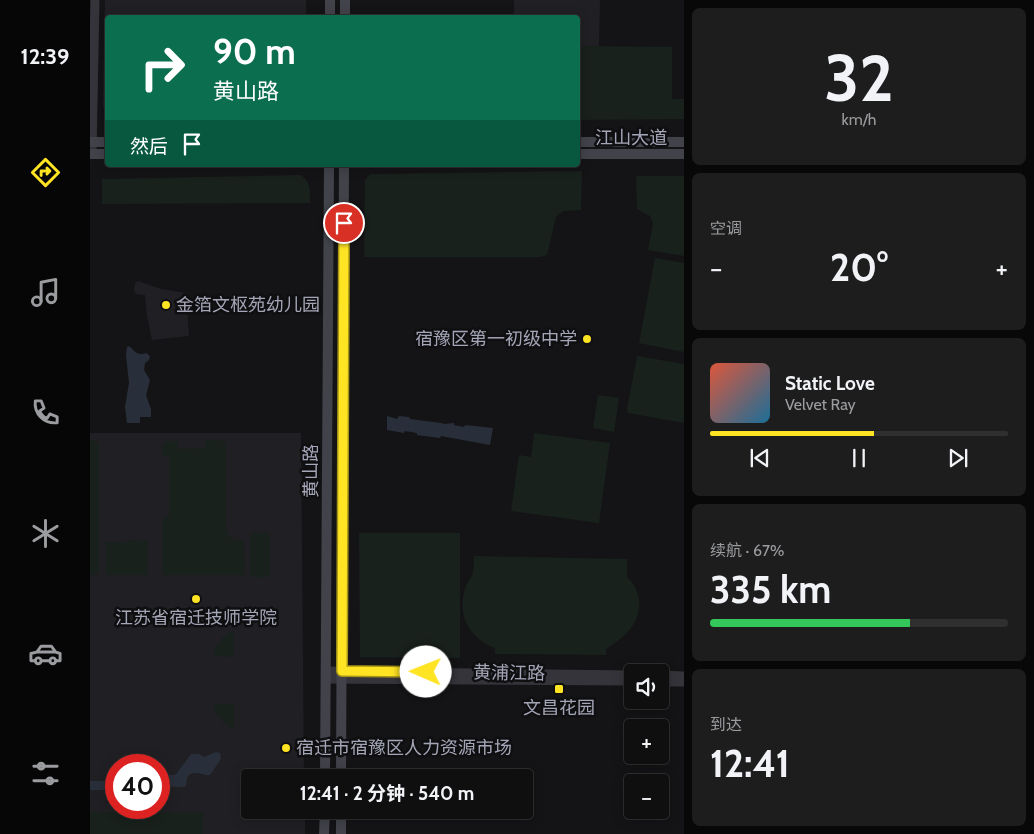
<!DOCTYPE html>
<html lang="zh">
<meta charset="utf-8">
<style>
:root{--surface:#0f0f10;--page:#1d1d1e;--text:#f1f3f6;--muted:#9b9c9f;--line:#2f2f30;--accent:#ffe423}
body{margin:0;font-family:Cabin,"Noto Sans SC",sans-serif;background:var(--page);color:var(--text);height:100vh;display:flex;flex-direction:column;font-size:19px;white-space:nowrap}
*{box-sizing:border-box;margin:0}
p{font-size:16px;color:var(--muted)}
.icon{flex:none;width:28px;height:28px;fill:none;stroke:currentColor;stroke-width:2;stroke-linecap:round;stroke-linejoin:round}
.map{position:relative;flex:1;overflow:hidden}
.side{display:flex;flex-direction:column;gap:8px;padding:8px;background:#080809;width:350px}
.side>*{flex:none}
.hud{position:absolute;left:15px;top:15px;width:475px;height:152px;border-radius:5px;box-shadow:0 2px 12px #0003,0 0 0 1px var(--line);background:#0b6e4f;color:#fff;overflow:hidden}
.controls{position:absolute;left:534px;top:664px;display:grid;gap:10px}
.controls a{display:grid;place-items:center;width:45px;height:45px;border-radius:5px;background:var(--surface);box-shadow:0 2px 12px #0003,0 0 0 1px var(--line);font-size:25px}
.speed{position:absolute;left:15px;top:754px;display:flex;gap:10px;font-size:25px;font-weight:700;text-align:center}
.speed>*{display:grid;place-content:center;width:65px;height:65px;border-radius:50%;background:var(--surface);box-shadow:0 2px 12px #0003,0 0 0 1px var(--line);line-height:1}
.speed .limit{border:8px solid #d22;background:#fff;color:#111}
.pin{position:absolute;display:grid;place-items:center;width:42px;height:42px;color:#fff;margin:-21px;border:2px solid #fff;border-radius:50%;box-shadow:0 1px 5px #0007}
.me{position:absolute;width:55px;margin:-28px;rotate:271deg;stroke-linejoin:round;filter:drop-shadow(0 0 4px #0008)}
.turn{display:flex;align-items:center;gap:18px;height:105px;padding:0 25px;font-size:22px}
.turn .icon{width:65px;height:65px;stroke-width:2.5}
.turn b{display:block;font-size:35px;line-height:42px}
.then{display:flex;align-items:center;height:48px;padding:0 25px;background:#0003;gap:10px;font-size:19px}
.big{font-size:38px;font-weight:700;line-height:1.1}
.side .card{flex:1;display:flex;flex-direction:column;justify-content:center;gap:8px;min-width:0;padding:0 18px;border-radius:8px;background:var(--page)}
.side .dial{align-items:center;gap:0}
.dial b{font-size:65px;line-height:1}
.song{display:flex;align-items:center;gap:15px}
.cover{width:60px;height:60px;border-radius:8px;background:linear-gradient(135deg,hsl(10 70% 55%),hsl(200 70% 35%))}
.played{height:5px;border-radius:2px;background:linear-gradient(90deg,var(--accent) 55%,var(--line) 55%)}
.keys{display:flex;justify-content:space-around;direction:ltr}
.heat{display:flex;justify-content:space-between;align-items:center;font-size:28px;direction:ltr}
.charge{height:8px;border-radius:4px;background:linear-gradient(90deg,#34c759 67%,var(--line) 0)}
.trip{position:absolute;left:151px;top:769px;width:292px;height:50px;border-radius:5px;background:var(--surface);box-shadow:0 2px 12px #0003,0 0 0 1px var(--line);font-weight:700;line-height:50px;text-align:center}
main{display:flex;flex:1;min-height:0}
.dock{display:flex;flex-direction:column;width:90px;justify-content:space-around;align-items:center;background:#060606;color:var(--muted)}
.dock .icon{width:35px;height:35px}
.dock .on{color:var(--accent)}
.dock b{font-size:22px;color:var(--text)}
.map>svg:first-child{display:block}
.built{fill:#201f23;fill-rule:evenodd}
.green{fill:#19211c}
.water{fill:#292f3a}
.lines{fill:none;stroke-linecap:round;stroke-linejoin:round}
.tertiary{stroke:#35343b;stroke-width:9}
.secondary{stroke:#42424b;stroke-width:10}
.route-casing{stroke:#a69417;stroke-width:12}
.route{stroke:#ffe423;stroke-width:9}
.poi-dot{fill:#ffe423;stroke:#0f0f11;stroke-width:2}
.labels{text-anchor:middle;stroke-width:5;stroke-linejoin:round;paint-order:stroke}
.street-label{font-size:18px;fill:#a4a6b7;stroke:#0f0f11}
.poi-label{font-size:18px;fill:#a4a6b7;stroke:#0f0f11;text-anchor:start}
</style>
<main>
<nav class="dock">
<b>12:39</b>
<svg class="icon on" aria-label="directions" viewBox="0 0 24 24"><path d="M12 3l9 9-9 9-9-9zM9 14v-3h6M13 9l2 2-2 2"/></svg>
<svg class="icon" aria-label="music" viewBox="0 0 24 24"><path d="M9 18V5l10-2v13"/><circle cx="6" cy="18" r="3"/><circle cx="16" cy="16" r="3"/></svg>
<svg class="icon" aria-label="phone" viewBox="0 0 24 24"><path d="M5 4h4l2 5-3 2q2 4 5 5l2-3 5 2v4C11 20 4 13 5 4z"/></svg>
<svg class="icon" aria-label="climate" viewBox="0 0 24 24"><path d="M12 3v18M4 7l16 10M4 17L20 7"/></svg>
<svg class="icon" aria-label="car" viewBox="0 0 24 24"><path d="M5 17H2v-5l4-1 3-4h7l3 4 3 1v5h-3M9 17h6M6 11h13"/><circle cx="7" cy="17" r="2"/><circle cx="17" cy="17" r="2"/></svg>
<svg class="icon" aria-label="filters" viewBox="0 0 24 24"><path d="M4 7h16M4 17h16"/><circle cx="9" cy="7" r="2"/><circle cx="15" cy="17" r="2"/></svg>
</nav>
<div class="map">
<svg width="594" height="834" viewBox="0 0 594 834">
<rect width="100%" height="100%" fill="#141416"/>
<path class="built" d="M 15,0 L 216,0 L 216,17 L 18,18 L 17,107 L 13,107 Z
M 424,0 L 510,0 L 509,46 L 488,46 L 488,18 L 424,17 Z
M 48,281 L 71,289 L 96,293 L 99,336 L 62,340 L 57,316 L 55,295 L 46,294 L 44,290 L 45,283 Z
M 0,433 L 211,433 L 214,777 L 160,778 L 160,810 L 215,810 L 215,834 L 0,834 ZM 26,765 L 69,765 L 69,808 L 26,808 Z"/>
<path class="green" d="M 488,46 L 582,47 L 582,99 L 594,99 L 594,119 L 488,120 Z
M 492,171 L 491,210 L 473,211 L 466,217 L 457,255 L 450,257 L 274,257 L 275,180 L 278,176 L 282,174 Z
M 211,175 C 221,182 220,191 220,203 L 12,204 L 12,179 Z
M 546,176 L 594,176 L 594,256 L 558,250 L 563,224 L 560,216 L 547,209 Z
M 565,258 L 594,263 L 594,352 L 549,343 Z
M 547,356 L 594,364 L 594,423 L 538,413 L 537,409 Z
M 508,395 L 529,398 L 524,432 L 503,428 Z
M 444,433 L 520,443 L 509,523 L 421,511 L 429,455 L 441,457 Z
M 0,440 L 6,441 L 9,445 L 9,571 L 8,574 L 0,575 Z
M 115,440 L 132,440 L 136,444 L 136,528 C 139,539 145,540 154,542 L 155,575 L 73,575 L 73,518 L 79,517 L 79,456 L 72,456 L 73,444 L 77,441 L 88,441 L 88,449 L 115,448 Z
M 160,533 L 180,533 L 180,577 L 160,577 Z
M 269,533 L 370,533 L 370,658 L 270,657 Z
M 38,540 L 57,541 L 58,542 L 58,575 L 18,575 L 16,572 L 16,542 L 37,543 Z
M 384,556 L 537,559 L 537,577 C 545,584 547,590 549,600 C 551,624 534,638 516,649 L 516,655 L 405,654 L 405,648 C 379,638 367,616 375,589 C 376,583 382,578 383,572 C 384,567 384,561 384,556 Z
M 143,631 L 144,657 L 123,656 C 126,645 132,635 143,631 Z
M 123,704 L 144,704 L 144,729 C 133,725 126,715 123,704 Z
M 0,812 L 113,812 L 113,834 L 0,834 Z"/>
<path class="water" d="M 39,346 C 46,352 47,356 56,353 L 60,356 L 59,360 L 55,363 L 54,370 L 60,380 L 56,395 L 61,409 L 61,417 L 50,417 L 50,423 L 37,423 L 35,407 L 39,383 L 36,355 L 37,347 Z
M 297,416 L 307,419 L 309,416 L 319,417 L 320,419 L 351,423 L 355,424 L 364,423 L 364,425 L 374,427 L 375,425 L 403,428 L 400,445 L 351,436 L 350,438 L 327,435 L 327,433 L 315,431 L 314,433 L 297,430 Z
M 126,752 L 130,753 L 131,759 L 120,775 C 112,776 110,771 100,774 L 97,778 L 96,786 C 86,789 78,786 69,782 L 69,773 L 74,771 L 78,775 L 84,775 L 87,773 L 101,754 L 109,754 L 114,757 Z
M 0,781 L 26,781 L 26,790 L 24,792 L 23,790 L 0,790 Z"/>
<g class="lines">
<path class="tertiary" d="M 2,154 L 5,0
M 236,671 L 542,675
M 570,675 L 594,676
M 236,679 L 542,681
M 570,682 L 594,682"/>
<path class="secondary" d="M 240,18 L 240,0
M 255,18 L 255,0
M 0,142 L 18,142
M 488,142 L 594,142
M 0,154 L 18,154
M 488,154 L 594,154
M 235,778 L 239,165
M 251,778 L 254,165
M 234,834 L 235,810
M 251,834 L 251,810"/>
</g>
<g class="lines">
<g class="route-casing">
<path id="route" d="M 254,223 L 252,671 L 336,672"/>
</g>
<use href="#route" class="route"/>
</g>
<g class="poi-dot">
<circle cx="76" cy="305" r="5"/>
<circle cx="497" cy="339" r="5"/>
<circle cx="106" cy="599" r="5"/>
<rect x="464" y="684" width="10" height="10" rx="2.5"/>
<circle cx="196" cy="748" r="5"/>
</g>
<g class="labels">
<g class="street-label">
<text x="541" y="144">江山大道</text>
<text transform="translate(221 471) rotate(-90)" y="6">黄山路</text>
<text transform="translate(419 673) rotate(1)" y="6">黄浦江路</text>
</g>
<g class="poi-label">
<text x="86" y="311">金箔文枢苑幼儿园</text>
<text x="487" y="345" text-anchor="end">宿豫区第一初级中学</text>
<text x="106" y="624" text-anchor="middle">江苏省宿迁技师学院</text>
<text x="469" y="714" text-anchor="middle">文昌花园</text>
<text x="206" y="754">宿迁市宿豫区人力资源市场</text>
</g>
</g>
</svg>
<div class="controls">
<a><svg class="icon" aria-label="sound" viewBox="0 0 24 24"><path d="M4 9h4l5-4v14l-5-4H4zM17 9q2 3 0 6"/></svg></a>
<a>+</a>
<a>−</a>
</div>
<div class="speed"><div class="limit">40</div></div>
<div class="pin" style="left:254px;top:223px;background:#d93025"><svg class="icon" aria-label="arrive" viewBox="0 0 24 24"><path d="M6 21V4h12l-3 4 3 4H6"/></svg></div>
<svg class="me" style="left:336px;top:672px" viewBox="-20 -20 40 40"><circle r="19" fill="#fff"/><path d="M0-13L10 11 0 6-10 11z" fill="#ffe423"/></svg>
<div class="trip">12:41 · 2 分钟 · 540 m</div>
<div class="hud">
<div class="turn"><svg class="icon" aria-label="right" viewBox="0 0 24 24"><path d="M7 20v-9h11M14 6l5 5-5 5"/></svg><div><b>90 m</b>黄山路</div></div>
<div class="then">然后<svg class="icon" aria-label="arrive" viewBox="0 0 24 24"><path d="M6 21V4h12l-3 4 3 4H6"/></svg></div>
</div>
</div>
<section class="side">
<div class="card dial"><b>32</b><p>km/h</p></div>
<div class="card"><p>空调</p>
<div class="heat"><a>−</a><b class="big">20°</b><a>+</a></div>
</div>
<div class="card">
<div class="song"><i class="cover"></i><div><b>Static Love</b><p>Velvet Ray</p></div></div>
<div class="played"></div>
<div class="keys"><svg class="icon" aria-label="previous" viewBox="0 0 24 24"><path d="M18 5L8 12l10 7zM5 5v14"/></svg><svg class="icon" aria-label="pause" viewBox="0 0 24 24"><path d="M8 5v14M16 5v14"/></svg><svg class="icon" aria-label="next" viewBox="0 0 24 24"><path d="M6 5l10 7-10 7zM19 5v14"/></svg></div>
</div>
<div class="card"><p>续航 · 67%</p><b class="big">335 km</b><div class="charge"></div></div>
<div class="card"><p>到达</p><b class="big">12:41</b></div>
</section>
</main>
